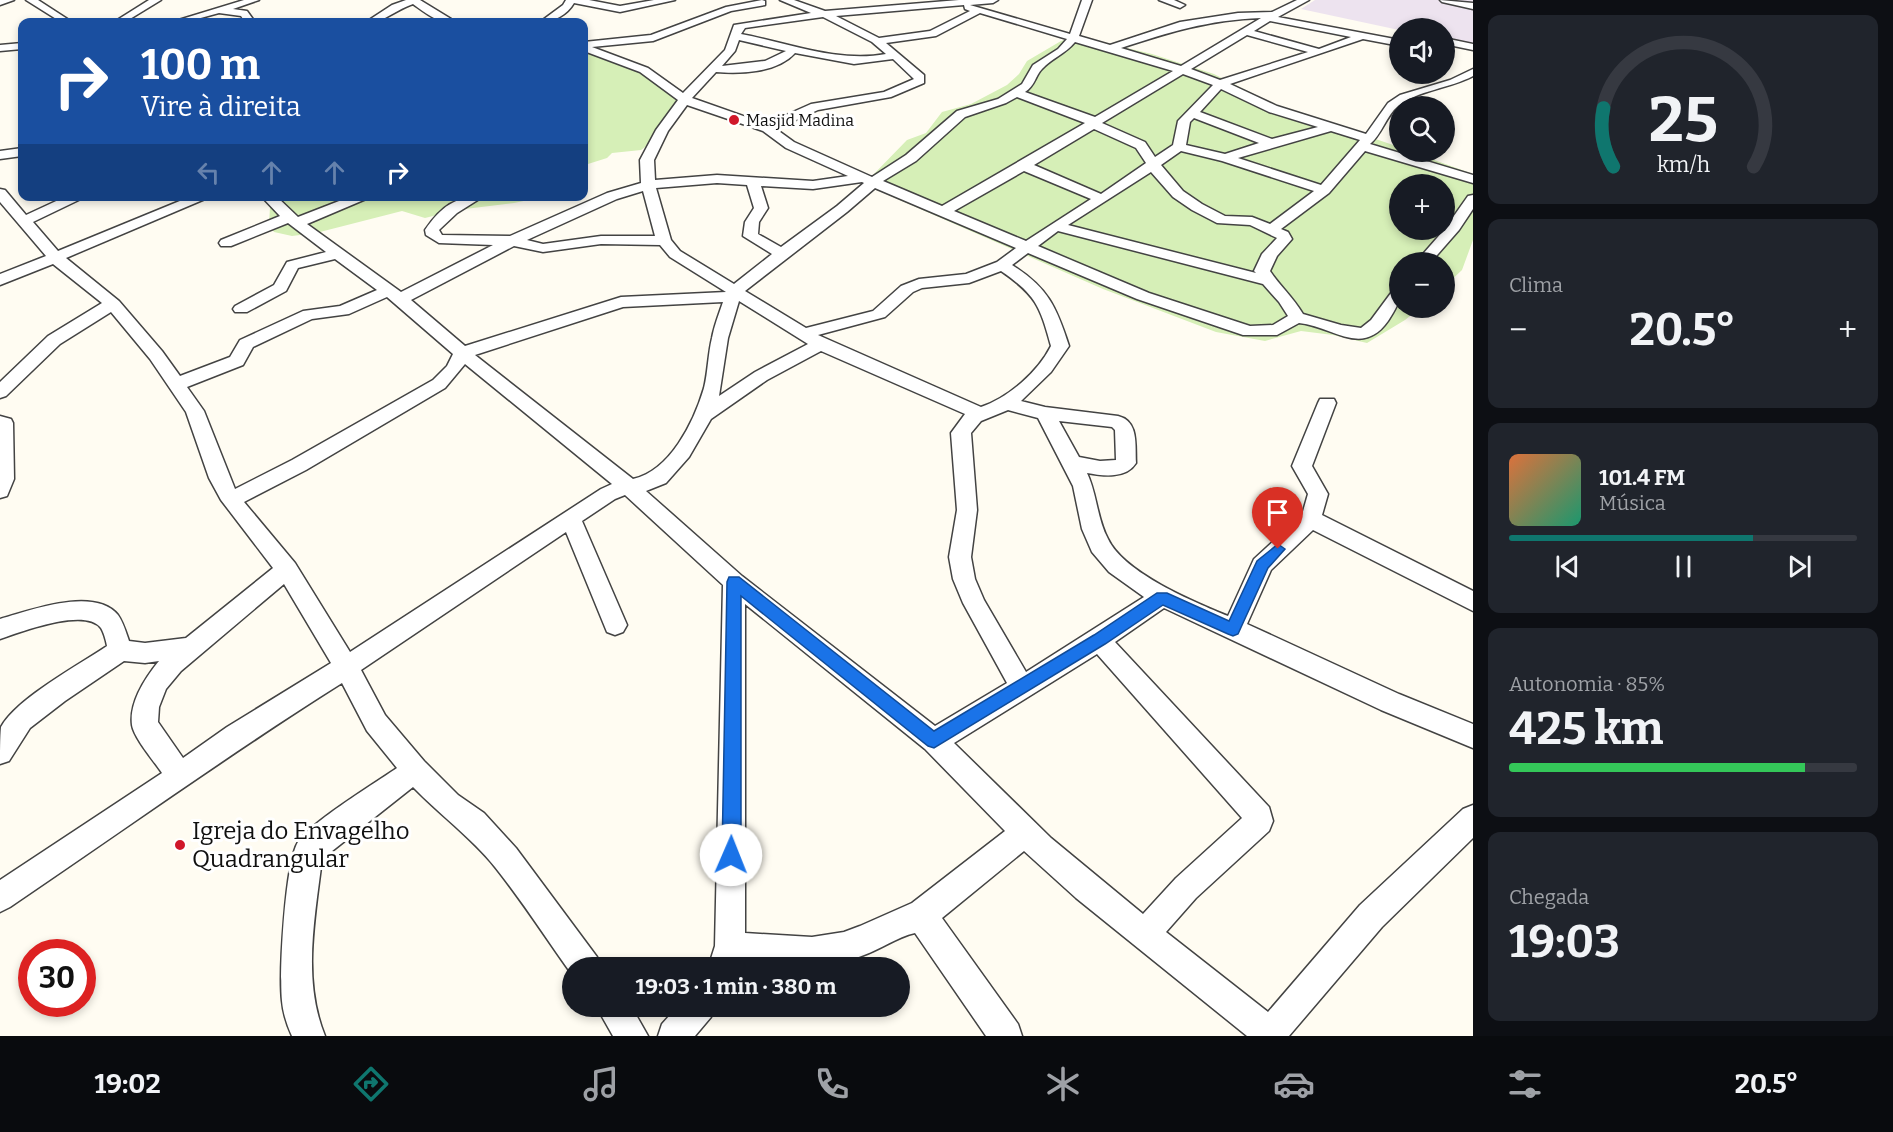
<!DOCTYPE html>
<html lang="pt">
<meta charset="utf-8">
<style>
:root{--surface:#171b24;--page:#20242c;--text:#f1f3f6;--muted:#9ea1a6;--line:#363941;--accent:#0f766e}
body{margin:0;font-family:Bitter,serif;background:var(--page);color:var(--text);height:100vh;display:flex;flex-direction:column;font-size:22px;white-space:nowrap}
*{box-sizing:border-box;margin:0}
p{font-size:20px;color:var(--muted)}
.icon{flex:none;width:33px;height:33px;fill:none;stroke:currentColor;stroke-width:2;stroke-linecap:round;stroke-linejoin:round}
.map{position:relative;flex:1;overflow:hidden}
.sheet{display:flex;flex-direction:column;gap:15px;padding:15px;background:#0d0f14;width:420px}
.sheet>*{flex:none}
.guide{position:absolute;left:18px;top:18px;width:570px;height:183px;border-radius:12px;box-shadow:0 3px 9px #0003;background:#1a4fa0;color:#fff;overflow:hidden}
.fabs{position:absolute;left:1389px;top:18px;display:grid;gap:12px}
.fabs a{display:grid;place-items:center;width:66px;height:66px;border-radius:50%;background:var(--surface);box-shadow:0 3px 9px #0003;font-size:30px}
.speed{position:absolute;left:18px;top:939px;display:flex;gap:12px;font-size:30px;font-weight:700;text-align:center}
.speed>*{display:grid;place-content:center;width:78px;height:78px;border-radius:50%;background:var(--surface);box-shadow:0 3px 9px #0003;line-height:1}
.speed .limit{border:9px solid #d22;background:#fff;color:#111}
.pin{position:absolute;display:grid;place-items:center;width:51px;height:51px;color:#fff;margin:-62px -26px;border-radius:50% 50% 50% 0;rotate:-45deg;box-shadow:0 0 6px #0007}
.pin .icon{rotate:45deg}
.me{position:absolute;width:66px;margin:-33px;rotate:1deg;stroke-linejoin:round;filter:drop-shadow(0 0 4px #0008)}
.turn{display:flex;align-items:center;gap:21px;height:126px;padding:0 24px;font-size:27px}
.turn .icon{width:78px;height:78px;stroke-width:2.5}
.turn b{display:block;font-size:42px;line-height:51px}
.lanes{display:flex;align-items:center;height:57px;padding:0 24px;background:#0003;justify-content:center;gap:30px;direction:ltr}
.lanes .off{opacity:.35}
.big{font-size:45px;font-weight:700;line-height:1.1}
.sheet .card{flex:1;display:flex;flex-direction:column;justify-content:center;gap:9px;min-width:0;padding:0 21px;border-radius:12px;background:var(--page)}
.sheet .dial{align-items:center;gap:0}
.dial svg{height:156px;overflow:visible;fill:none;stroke:var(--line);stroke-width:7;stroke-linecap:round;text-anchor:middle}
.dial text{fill:var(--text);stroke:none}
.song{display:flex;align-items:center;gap:18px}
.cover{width:72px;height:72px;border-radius:9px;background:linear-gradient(135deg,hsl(20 70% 55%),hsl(160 70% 35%))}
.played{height:6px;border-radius:3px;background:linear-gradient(90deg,var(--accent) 70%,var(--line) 70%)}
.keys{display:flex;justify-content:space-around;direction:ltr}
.heat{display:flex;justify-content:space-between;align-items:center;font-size:33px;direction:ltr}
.charge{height:9px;border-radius:4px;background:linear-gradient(90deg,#34c759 85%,var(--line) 0)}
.trip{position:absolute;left:562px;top:957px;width:348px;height:60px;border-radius:30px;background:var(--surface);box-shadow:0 3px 9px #0003;font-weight:700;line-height:60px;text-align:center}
.dock{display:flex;height:96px;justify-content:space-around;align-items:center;background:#090b0e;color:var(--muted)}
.dock .icon{width:42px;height:42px}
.dock .selected{color:var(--accent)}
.dock b{font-size:27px;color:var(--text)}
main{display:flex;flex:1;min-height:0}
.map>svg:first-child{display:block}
.industrial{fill:#ede3ef}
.green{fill:#d6efb7;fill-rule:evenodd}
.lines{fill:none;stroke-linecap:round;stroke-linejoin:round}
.minor-casing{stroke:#434343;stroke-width:3}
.minor{fill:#fff;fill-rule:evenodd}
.route{fill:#1a73e8;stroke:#114b97;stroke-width:1.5}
.poi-dot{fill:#d01729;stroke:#fff;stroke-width:2}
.labels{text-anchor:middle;stroke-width:6;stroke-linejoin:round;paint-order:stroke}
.far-poi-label{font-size:16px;fill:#101010;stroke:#fff;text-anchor:start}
.near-poi-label{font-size:24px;fill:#101010;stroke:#fff;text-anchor:start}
</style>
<main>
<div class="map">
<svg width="1473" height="1036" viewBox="0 0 1473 1036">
<rect width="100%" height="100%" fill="#fffcf2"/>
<path class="industrial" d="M 1315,0 L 1473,0 L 1473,45 L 1445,39 L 1444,28 L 1399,30 L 1301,9 Z"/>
<path class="green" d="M 1077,36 L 1152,54 L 1214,74 L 1273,104 L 1399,147 L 1400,152 L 1412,152 L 1473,174 L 1473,240 L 1462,270 L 1445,286 L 1444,262 L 1400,262 L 1400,308 L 1420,308 L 1405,320 L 1367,343 L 1333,335 L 1301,331 L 1265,341 L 1216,332 L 1103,289 L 877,190 L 871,177 L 907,140 L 926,133 L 942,112 L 971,104 L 1007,85 L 1019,74 L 1027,61 L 1061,41 ZM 1400,184 L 1444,184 L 1444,230 L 1400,230 Z
M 584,50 L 638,70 L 680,102 L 652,142 L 641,150 L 612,153 L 607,158 L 588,164 L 584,169 Z
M 266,197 L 543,197 L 514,203 L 457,210 L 425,218 L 402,211 L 316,233 L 292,236 L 274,232 L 269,224 L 270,207 Z"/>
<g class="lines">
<g class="minor-casing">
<path id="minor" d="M 0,0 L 14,0 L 0,5 Z
M 26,0 L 38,0 L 72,22 L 61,22 Z
M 149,0 L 161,0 L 125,22 L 114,22 Z
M 244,0 L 259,0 L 233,9 L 247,11 L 255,22 L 245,22 L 241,16 L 219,13 L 186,22 L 172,22 Z
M 406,0 L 420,0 L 456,22 C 438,24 427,14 413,4 C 397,9 382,24 366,22 L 392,5 Z
M 566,0 L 589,0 L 620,6 L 654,0 L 675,0 L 620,12 L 574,3 C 567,15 554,22 540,22 L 563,5 Z
M 762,0 L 765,1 L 765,5 L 731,11 L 653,41 L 592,47 L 648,68 L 683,93 L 725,50 L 734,25 L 811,13 L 780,0 L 794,0 L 825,11 L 959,0 L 998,0 L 993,3 L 970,5 L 1070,34 L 1082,0 L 1092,0 L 1079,36 L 1110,45 L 1180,22 L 1238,13 L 1272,12 L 1297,0 L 1309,0 L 1278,17 L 1400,40 L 1400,46 L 1363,39 L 1230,84 L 1277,106 L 1366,134 L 1388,103 L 1400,95 L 1450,80 L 1473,69 L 1473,76 C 1451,88 1416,91 1398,106 C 1386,116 1382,134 1370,144 L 1473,175 L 1473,183 L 1365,151 L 1329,193 L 1281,229 L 1288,232 L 1292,239 L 1277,256 L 1270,271 C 1280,286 1293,297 1303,314 L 1341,325 L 1361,328 L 1371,320 L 1394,289 L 1400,287 C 1400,303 1396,308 1388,321 C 1362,358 1332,326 1299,323 L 1277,335 L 1243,335 L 1137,299 L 1028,253 L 1012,265 C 1048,288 1056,306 1069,346 L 1051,372 L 1021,401 L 1045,407 L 1118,416 C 1139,421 1135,445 1136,463 C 1126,479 1103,476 1087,473 C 1097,494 1097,519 1108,539 C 1124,573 1194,602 1228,616 L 1254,559 L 1302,515 L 1308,494 L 1292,466 L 1318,403 L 1320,399 L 1334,399 L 1336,403 L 1312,466 L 1328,494 L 1322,515 L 1473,591 L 1473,611 L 1313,530 L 1271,570 L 1247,624 L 1399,694 L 1473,724 L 1473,748 L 1381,710 L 1164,608 L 1115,642 L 1269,807 L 1273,821 L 1269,831 L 1196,898 L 1166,932 L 1268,1012 L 1360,905 L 1463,809 L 1473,805 L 1473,838 L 1382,927 L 1289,1036 L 1247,1036 L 1076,898 L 1024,851 L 942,918 L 1018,1024 L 1022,1036 L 986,1036 L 915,933 C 897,937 881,949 864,955 C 824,971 782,969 740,963 L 739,968 L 708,968 L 715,946 L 723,585 L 625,495 L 615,499 L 582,521 L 627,625 L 623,632 L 615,635 L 607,632 L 566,532 L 361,670 L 385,715 L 424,761 L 458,795 L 484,813 L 516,848 L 597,957 L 601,968 L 573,968 L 573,976 C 547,940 523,902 495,867 C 471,837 440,815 413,787 L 322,859 C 315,917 302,980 325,1036 L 292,1036 C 287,1025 283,1013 282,1001 C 279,974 285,863 298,842 C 310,823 375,783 397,768 L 367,731 L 342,683 C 229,754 121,832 10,907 L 0,912 L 0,880 L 162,773 C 154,761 134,738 132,725 C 129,702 146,677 159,661 L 145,663 L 124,661 L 65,701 L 30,728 L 9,761 L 0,764 C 0,754 0,737 1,727 C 17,698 79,665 107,646 C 106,641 104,633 101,628 C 85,607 21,632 0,639 L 0,619 C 29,611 94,586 118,615 C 123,622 126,632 129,641 L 145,643 L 186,638 L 273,568 L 221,500 L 209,478 L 186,412 L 150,359 L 111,312 L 60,344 L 6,396 L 0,398 L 0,382 L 48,336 L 102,303 L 53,264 L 0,285 L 0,274 L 46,256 L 0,202 L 0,189 L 5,190 L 26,215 L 67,196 L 87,196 L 33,222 L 58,251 L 192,196 L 212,196 L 66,258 L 119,301 L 162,351 L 180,376 L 230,357 L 240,340 L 303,311 L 340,306 L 377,290 L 335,259 L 298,268 L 286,291 L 247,312 L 235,312 L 233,309 L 235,306 L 274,285 L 287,262 L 326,252 L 288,223 L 231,246 L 221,246 L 219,243 L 221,240 L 280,216 L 261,196 L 276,196 L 298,217 L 352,196 L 373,196 L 307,224 L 401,292 L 493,245 L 439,243 L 426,235 L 425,230 C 441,207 455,196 484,196 L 457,213 L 439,230 L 442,235 L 510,236 L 607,193 L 641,183 L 640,160 L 656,130 L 678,100 L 640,72 L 584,51 L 584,42 L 651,35 L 726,7 ZM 964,5 L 965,9 L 970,11 L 930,31 L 879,38 L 836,16 ZM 980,13 L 1067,39 L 1058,49 L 1033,65 L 1022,84 L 998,99 L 957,111 L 906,155 L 872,177 L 794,142 L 776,129 L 818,110 L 891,97 L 924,83 L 924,75 L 886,43 L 936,36 ZM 823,17 L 872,42 L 886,54 C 837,63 789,43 741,34 L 745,28 ZM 1261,18 L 1181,66 L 1121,48 C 1170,32 1208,20 1261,18 ZM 1270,21 L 1351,37 L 1319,49 L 1254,31 ZM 1247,35 L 1308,52 L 1220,80 L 1191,69 ZM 739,40 L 786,51 L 765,61 L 722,66 L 735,51 ZM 1075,42 L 1173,71 L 1095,117 L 1025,92 C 1035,86 1035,76 1042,69 C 1052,58 1064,55 1075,42 ZM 795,53 L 854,64 L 893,59 L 914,79 L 884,92 L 811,104 L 766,124 L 692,98 L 716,72 C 740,74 777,73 795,53 ZM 1183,74 L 1213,85 L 1178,121 L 1173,145 L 1155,157 L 1145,142 L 1102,123 ZM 1221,89 L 1269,112 L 1318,127 L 1272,139 L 1200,112 ZM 1017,97 L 1085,123 L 942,206 L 883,181 L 916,161 L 965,117 L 1006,103 ZM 687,105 L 763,131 L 786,148 L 848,176 L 813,181 L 717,175 L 655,180 L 654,160 L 668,131 ZM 1194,118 L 1259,143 L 1225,154 L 1186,145 L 1190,122 ZM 1094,129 L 1136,148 L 1146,163 L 1101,194 L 1034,165 ZM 1331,131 L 1360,140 L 1321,185 L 1238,158 ZM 1181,151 L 1222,161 L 1314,191 L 1270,224 L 1252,217 L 1225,216 L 1202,204 L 1183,191 L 1161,165 ZM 1024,171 L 1091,199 L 1026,241 L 954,211 ZM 1151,172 L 1173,197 L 1192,210 L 1217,223 L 1250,225 L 1277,238 L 1262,254 L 1254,271 L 1256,273 L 1068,225 ZM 862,182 L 864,183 L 837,206 L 781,247 L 758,234 L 759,222 L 768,208 L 761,186 L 813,189 ZM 717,183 L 747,185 L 754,208 L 745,222 L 743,236 L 772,254 L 734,284 L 680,251 L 671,240 L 656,188 ZM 875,188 L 1016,248 L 997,262 L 966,274 L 919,279 L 901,286 L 873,311 L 806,328 L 745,291 L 847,212 ZM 643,191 L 655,236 L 601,236 L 543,244 L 527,240 L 617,199 ZM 1058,231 L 1263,284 L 1279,302 L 1288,316 L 1273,325 L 1250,326 L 1149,293 L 1038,246 ZM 601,244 L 660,245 L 670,257 L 726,292 L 621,297 L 465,346 L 411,300 L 514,246 L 543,252 ZM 1001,271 C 1036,295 1040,306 1051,346 C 1038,372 1008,398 981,407 L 818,335 L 885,317 L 913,292 L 922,288 L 969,283 ZM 387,297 L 453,354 L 447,366 L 433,380 L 292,460 L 235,489 L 204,411 L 187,387 L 243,365 L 253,347 L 312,319 L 349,314 ZM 739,301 L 808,344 L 755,372 L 719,396 L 728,338 ZM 723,302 C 719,314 714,326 712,338 C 708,354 708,372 704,388 C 694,422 670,471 633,479 L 475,355 L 623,307 ZM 821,351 L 965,414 L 951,433 L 957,510 L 949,557 L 953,579 L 963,603 L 1007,683 L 935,726 L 742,576 L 646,491 L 666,483 L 689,457 L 711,419 L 767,380 ZM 465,364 L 612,484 L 601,489 L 350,652 L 295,563 L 244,502 L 306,470 L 445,388 ZM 1008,410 L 1038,418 L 1073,486 L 1082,529 L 1092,552 L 1109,572 L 1144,597 L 1026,672 L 984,600 L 975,579 L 971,557 L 977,510 L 971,433 L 981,421 ZM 1059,421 L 1112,427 L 1115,430 L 1116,460 L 1100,461 L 1079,457 ZM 284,584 L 331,663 L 227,727 L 183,758 L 158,722 L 159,707 L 166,689 L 181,671 ZM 745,604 L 925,749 L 1005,831 L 912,903 L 860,926 L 844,932 L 812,937 L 745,933 ZM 1097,654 L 1242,818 L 1176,878 L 1143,914 L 1051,838 L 954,743 Z
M 1159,0 L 1174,0 L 1185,5 L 1180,8 Z
M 1440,0 L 1473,3 L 1473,9 L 1442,2 Z
M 1444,38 L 1473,44 L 1473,50 L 1444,44 Z
M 22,43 L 22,49 L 0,51 L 0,45 Z
M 22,148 L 22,156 L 0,159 L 0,151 Z
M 1473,195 L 1473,209 L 1459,230 L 1431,262 L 1416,262 L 1444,230 L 1468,196 Z
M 0,416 L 11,419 L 13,423 L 14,479 L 7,496 L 0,498 Z
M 596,1006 L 631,1006 L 648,1036 L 613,1036 Z
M 678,1006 L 716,1006 L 711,1017 L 695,1036 L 658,1036 L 662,1024 Z"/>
</g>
<use href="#minor" class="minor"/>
</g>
<path class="route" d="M 1278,544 L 1285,549 L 1268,568 L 1238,634 L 1233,636 L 1228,634 L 1163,605 L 1105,644 L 934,748 L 928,746 L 741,596 L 741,855 L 738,861 L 731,864 L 725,861 L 722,855 L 727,582 L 729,577 L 739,577 L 934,731 L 1094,635 L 1157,593 L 1167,593 L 1229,621 L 1257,561 Z"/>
<g class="poi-dot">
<circle cx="734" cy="120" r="6"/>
<circle cx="180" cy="845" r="6"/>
</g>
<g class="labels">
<g class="far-poi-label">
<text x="746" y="126">Masjid Madina</text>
</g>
<g class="near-poi-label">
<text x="192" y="839">Igreja do Envagelho<tspan x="192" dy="28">Quadrangular</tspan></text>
</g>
</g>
</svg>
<div class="fabs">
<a><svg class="icon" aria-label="sound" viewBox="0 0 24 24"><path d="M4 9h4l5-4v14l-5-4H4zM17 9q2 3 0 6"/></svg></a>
<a><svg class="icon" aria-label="search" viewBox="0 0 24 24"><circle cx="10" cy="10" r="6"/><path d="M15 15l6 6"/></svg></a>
<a>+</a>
<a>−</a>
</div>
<div class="speed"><div class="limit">30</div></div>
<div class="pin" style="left:1278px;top:549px;background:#d93025"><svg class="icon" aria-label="arrive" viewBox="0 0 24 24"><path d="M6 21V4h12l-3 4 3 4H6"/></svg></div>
<svg class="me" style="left:731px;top:855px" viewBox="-20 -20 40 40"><circle r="19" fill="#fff"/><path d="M0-13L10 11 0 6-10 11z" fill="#1a73e8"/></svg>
<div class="trip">19:03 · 1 min · 380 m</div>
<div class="guide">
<div class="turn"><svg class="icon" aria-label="right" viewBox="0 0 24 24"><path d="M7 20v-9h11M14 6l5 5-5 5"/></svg><div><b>100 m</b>Vire à direita</div></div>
<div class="lanes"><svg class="icon off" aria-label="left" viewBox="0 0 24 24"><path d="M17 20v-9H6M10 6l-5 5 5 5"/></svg><svg class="icon off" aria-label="ahead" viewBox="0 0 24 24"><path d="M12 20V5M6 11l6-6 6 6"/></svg><svg class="icon off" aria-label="ahead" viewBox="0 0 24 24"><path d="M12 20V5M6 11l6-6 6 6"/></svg><svg class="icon" aria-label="right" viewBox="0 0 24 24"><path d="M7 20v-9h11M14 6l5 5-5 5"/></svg></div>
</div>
</div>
<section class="sheet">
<div class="card dial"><svg viewBox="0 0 100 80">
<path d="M14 69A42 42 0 1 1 86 69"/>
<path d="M14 69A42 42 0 0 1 9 39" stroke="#0f766e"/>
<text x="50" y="56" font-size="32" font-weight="700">25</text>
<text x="50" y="72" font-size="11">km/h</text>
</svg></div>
<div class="card"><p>Clima</p>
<div class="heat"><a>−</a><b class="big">20.5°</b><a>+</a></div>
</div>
<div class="card">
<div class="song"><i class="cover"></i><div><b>101.4 FM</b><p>Música</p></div></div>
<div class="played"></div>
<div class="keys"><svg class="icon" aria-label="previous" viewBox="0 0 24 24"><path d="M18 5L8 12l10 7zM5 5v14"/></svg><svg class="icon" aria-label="pause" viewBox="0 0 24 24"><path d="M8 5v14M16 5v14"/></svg><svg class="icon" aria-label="next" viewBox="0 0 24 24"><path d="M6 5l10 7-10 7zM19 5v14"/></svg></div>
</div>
<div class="card"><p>Autonomia · 85%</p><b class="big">425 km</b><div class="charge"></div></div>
<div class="card"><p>Chegada</p><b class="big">19:03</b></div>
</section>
</main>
<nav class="dock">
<b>19:02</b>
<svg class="icon selected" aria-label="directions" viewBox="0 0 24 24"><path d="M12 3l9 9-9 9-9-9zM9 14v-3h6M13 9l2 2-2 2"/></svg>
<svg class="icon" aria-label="music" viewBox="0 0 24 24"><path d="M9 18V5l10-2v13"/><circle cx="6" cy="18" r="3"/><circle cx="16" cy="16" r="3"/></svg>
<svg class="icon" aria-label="phone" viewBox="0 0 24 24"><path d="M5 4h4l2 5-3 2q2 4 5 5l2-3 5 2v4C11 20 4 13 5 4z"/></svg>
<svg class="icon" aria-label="climate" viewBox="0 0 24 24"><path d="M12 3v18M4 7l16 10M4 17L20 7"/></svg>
<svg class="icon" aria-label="car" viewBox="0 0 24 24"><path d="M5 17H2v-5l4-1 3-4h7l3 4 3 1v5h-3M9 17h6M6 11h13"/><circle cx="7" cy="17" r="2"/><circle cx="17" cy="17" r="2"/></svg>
<svg class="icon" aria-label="filters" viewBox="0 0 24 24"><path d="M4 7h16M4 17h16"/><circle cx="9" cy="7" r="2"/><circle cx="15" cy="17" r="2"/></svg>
<b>20.5°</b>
</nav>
